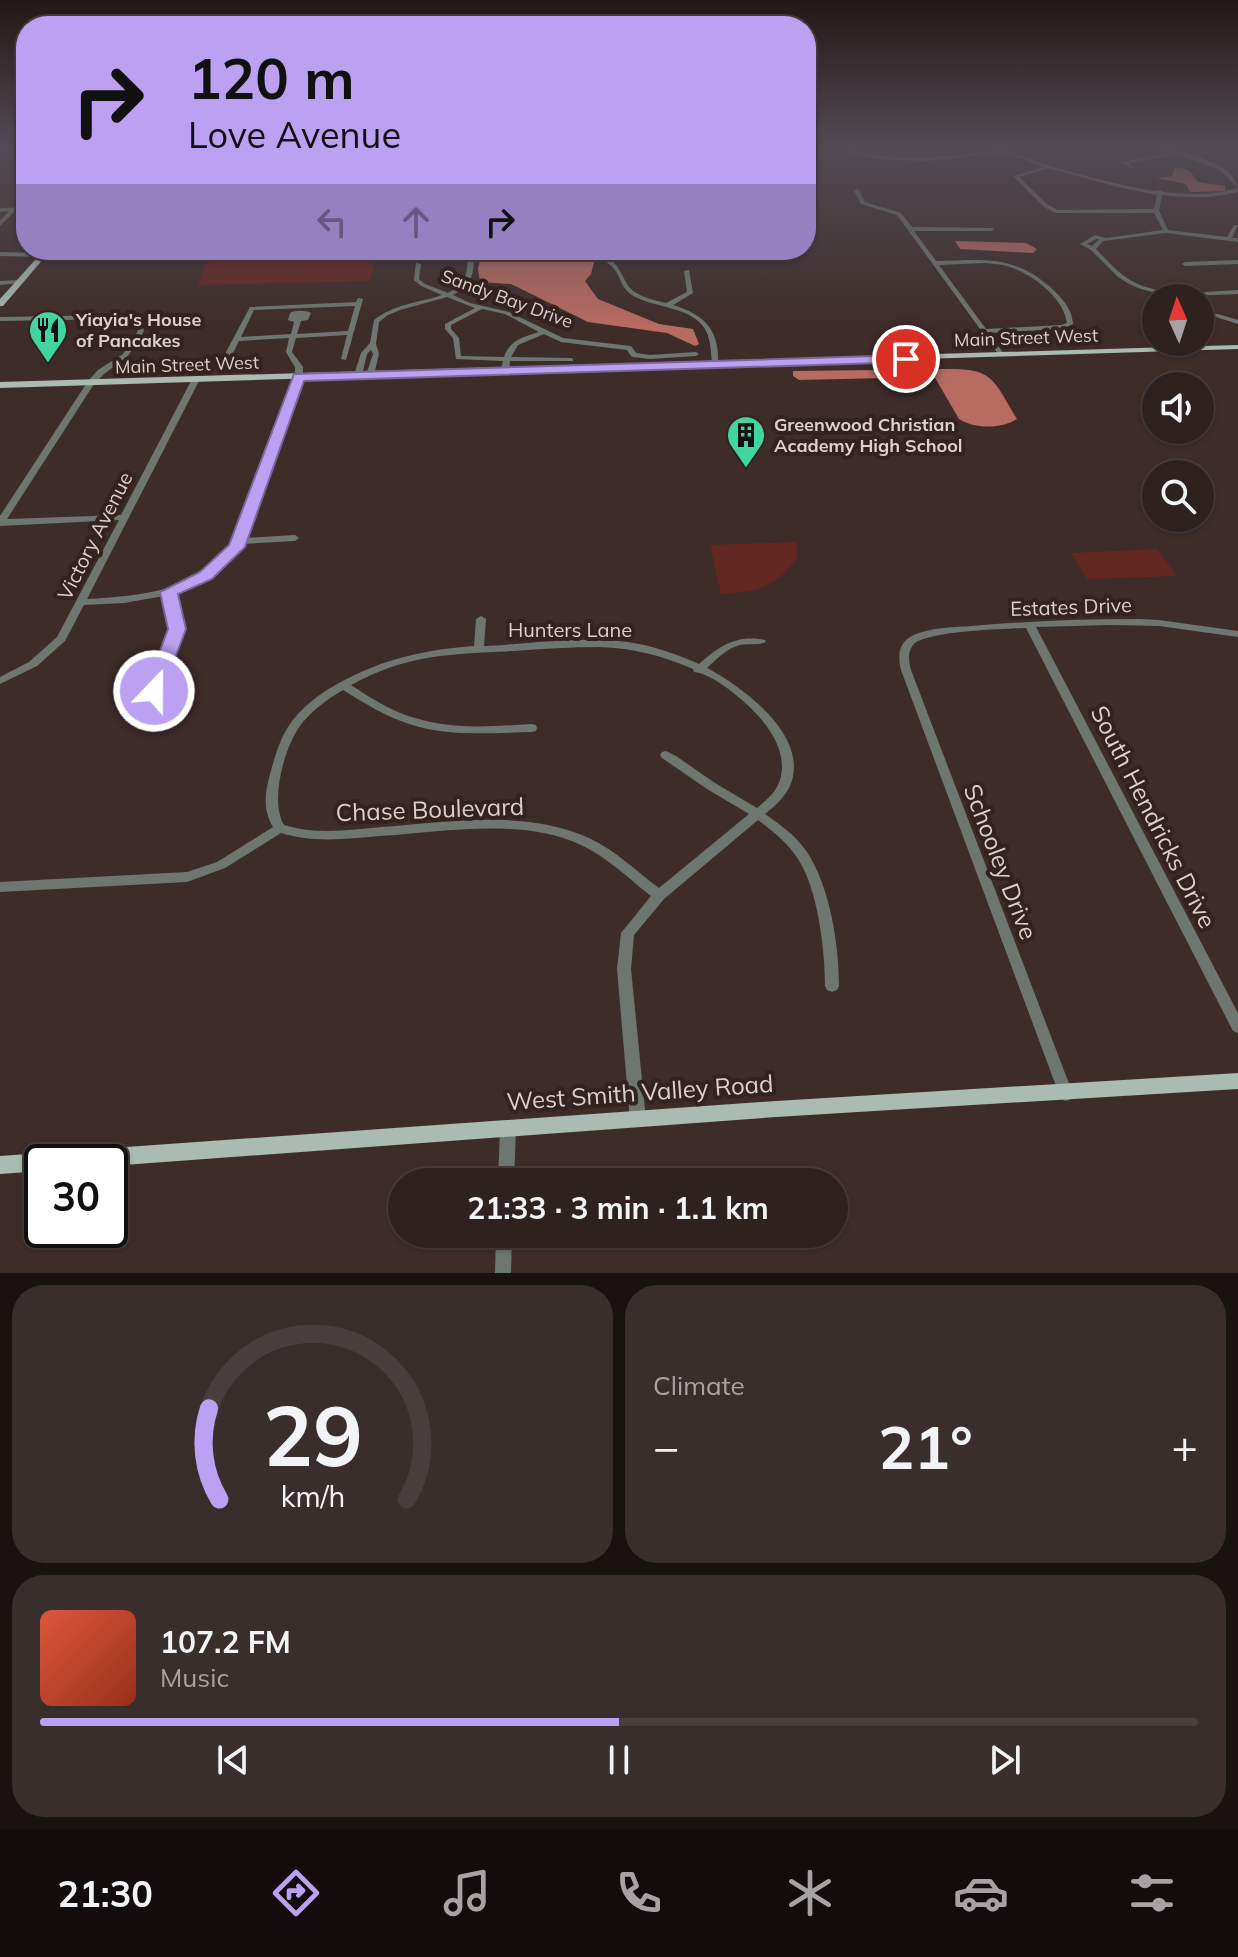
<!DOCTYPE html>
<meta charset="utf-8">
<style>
:root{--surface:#2e211f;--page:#3a2e2c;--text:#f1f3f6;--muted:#a7a3a4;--line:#493e3d;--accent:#bca0f2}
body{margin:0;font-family:Mulish,sans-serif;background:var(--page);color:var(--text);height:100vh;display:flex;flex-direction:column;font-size:30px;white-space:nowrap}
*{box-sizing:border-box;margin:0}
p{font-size:26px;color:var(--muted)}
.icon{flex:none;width:44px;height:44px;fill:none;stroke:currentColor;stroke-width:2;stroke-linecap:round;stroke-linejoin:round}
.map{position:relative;height:1273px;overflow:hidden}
.details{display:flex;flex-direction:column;gap:12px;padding:12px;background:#191211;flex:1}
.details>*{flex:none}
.guide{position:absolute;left:16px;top:16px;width:800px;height:244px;border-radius:32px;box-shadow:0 2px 6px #0004,0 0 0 2px var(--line);background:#bca0f2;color:#111;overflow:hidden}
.needle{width:52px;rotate:357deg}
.tools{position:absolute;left:1142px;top:284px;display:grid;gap:16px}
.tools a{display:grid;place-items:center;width:72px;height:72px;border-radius:50%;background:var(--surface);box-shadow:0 2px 6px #0004,0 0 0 2px var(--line);font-size:40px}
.speed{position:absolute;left:24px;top:1144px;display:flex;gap:16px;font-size:40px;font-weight:700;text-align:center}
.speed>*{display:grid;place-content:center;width:104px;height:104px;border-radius:50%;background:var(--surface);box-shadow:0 2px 6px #0004,0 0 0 2px var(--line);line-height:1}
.speed .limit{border:4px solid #111;border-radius:12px;background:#fff;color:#111}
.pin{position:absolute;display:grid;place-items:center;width:68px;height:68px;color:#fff;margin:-34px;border:4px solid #fff;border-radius:50%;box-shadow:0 2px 8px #0007}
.me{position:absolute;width:88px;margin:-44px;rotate:22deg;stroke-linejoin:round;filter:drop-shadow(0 0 6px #0008)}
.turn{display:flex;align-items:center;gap:28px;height:168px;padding:0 40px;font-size:36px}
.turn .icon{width:104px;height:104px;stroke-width:2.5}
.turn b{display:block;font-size:56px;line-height:68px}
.lanes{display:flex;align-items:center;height:76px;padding:0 40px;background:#0003;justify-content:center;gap:40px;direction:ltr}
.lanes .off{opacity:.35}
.big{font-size:60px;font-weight:700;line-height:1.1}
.details .widget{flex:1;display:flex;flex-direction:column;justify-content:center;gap:12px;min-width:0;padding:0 28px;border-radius:32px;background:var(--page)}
.details .dial{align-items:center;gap:0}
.dial svg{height:208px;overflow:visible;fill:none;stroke:var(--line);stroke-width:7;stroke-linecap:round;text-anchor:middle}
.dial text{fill:var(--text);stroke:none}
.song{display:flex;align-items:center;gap:24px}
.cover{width:96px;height:96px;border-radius:12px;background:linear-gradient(135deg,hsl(10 70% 55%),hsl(10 70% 35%))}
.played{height:8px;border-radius:4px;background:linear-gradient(90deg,var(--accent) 50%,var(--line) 50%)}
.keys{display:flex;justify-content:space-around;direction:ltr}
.heat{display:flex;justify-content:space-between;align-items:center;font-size:44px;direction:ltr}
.details .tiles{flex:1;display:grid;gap:12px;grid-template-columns:1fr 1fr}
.widget:last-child{grid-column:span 2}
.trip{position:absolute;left:388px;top:1168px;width:460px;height:80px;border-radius:40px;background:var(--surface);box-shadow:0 2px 6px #0004,0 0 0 2px var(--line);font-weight:700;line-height:80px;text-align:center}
.menu{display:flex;height:128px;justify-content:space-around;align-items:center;background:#120d0c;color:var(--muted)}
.menu .icon{width:56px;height:56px}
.menu .on{color:var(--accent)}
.menu b{font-size:36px;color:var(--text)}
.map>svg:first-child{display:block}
.green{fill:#632721}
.water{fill:#b76b61}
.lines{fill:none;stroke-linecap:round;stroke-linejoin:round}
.minor{fill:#6e7672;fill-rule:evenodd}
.major{fill:#a9bbb3;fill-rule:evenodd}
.route{fill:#bca0f2;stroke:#7a689d;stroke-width:2}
.labels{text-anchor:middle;stroke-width:8;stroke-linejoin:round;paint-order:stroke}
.far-street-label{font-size:18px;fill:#dcd0ce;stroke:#332220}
.far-poi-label{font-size:18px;font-weight:bold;fill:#dcd0ce;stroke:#332220;text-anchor:start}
.street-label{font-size:20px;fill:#dcd0ce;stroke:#332220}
.near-street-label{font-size:24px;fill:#dcd0ce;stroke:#332220}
</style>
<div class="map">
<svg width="1238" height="1273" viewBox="0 0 1238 1273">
<rect width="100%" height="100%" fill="#3e2c29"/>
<path class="green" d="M 228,250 L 378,250 L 370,281 L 198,285 L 205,265 Z
M 796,542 L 798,557 C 775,588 758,592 721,594 L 710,545 Z
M 1157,549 L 1177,576 L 1087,579 L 1071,553 Z"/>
<path class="water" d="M 1183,168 L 1190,171 L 1198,182 L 1225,186 L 1225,191 L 1190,192 L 1186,184 L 1157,178 L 1172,176 L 1174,169 Z
M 955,241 L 1026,243 L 1037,249 L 1033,253 L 960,249 Z
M 482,250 L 526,250 L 594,262 L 591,274 L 585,281 L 598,299 L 659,324 L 693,329 L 699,344 L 695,346 L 667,333 L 588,322 L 511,284 L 480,282 L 478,269 Z
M 939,369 C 993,368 991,375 1017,419 C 1002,429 974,429 959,419 L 934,376 Z
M 879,370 L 885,378 L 799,380 L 793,376 L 793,371 Z"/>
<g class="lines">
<path class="minor" d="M 851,148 L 855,148 L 855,152 C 903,161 951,158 999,150 L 995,148 L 1000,148 C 1050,168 1101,181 1154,191 L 1160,190 L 1163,192 C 1192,195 1209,196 1238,188 L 1221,171 L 1211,166 L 1177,154 L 1128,163 L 1133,167 L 1131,168 L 1121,162 L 1172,153 L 1156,148 L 1162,148 C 1185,153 1238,162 1238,192 C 1210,199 1191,198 1162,195 L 1159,211 L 1168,230 L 1227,237 L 1234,225 L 1238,225 L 1232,238 L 1238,238 L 1238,242 L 1166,233 L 1103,241 L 1096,249 C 1107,260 1117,272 1130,280 C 1161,298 1203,292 1238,290 L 1238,294 L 1184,296 L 1156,293 L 1141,289 L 1129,284 L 1118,277 L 1091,250 L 1080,244 L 1095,235 L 1106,238 L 1163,230 L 1154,213 L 1055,213 L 1044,207 L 1013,176 L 1044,167 L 1004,152 L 928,161 L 890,160 L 853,154 L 851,153 ZM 1048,168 L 1118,187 L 1157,195 L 1154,209 L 1058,210 L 1048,205 L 1019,177 ZM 1096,239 L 1099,239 L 1092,246 L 1087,244 Z
M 0,150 L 26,150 L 26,152 L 0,152 Z
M 857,189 L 860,191 L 865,202 L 901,213 L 912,227 L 993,228 L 994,229 L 991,231 L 914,231 L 936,261 C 983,260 1013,254 1050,287 C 1062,298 1072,308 1073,324 L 1062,329 L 989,333 L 1004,354 L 999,355 L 897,215 L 861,204 L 854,191 ZM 985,263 C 994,264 1002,264 1010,267 C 1033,275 1064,298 1067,323 L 1061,325 L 986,329 L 939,265 Z
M 26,207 L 26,211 L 15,211 L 0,226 L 0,221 L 9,211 L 0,212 L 0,208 Z
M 468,250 L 474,250 C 473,273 475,283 453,295 L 470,303 L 509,312 L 563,338 L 630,346 L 632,347 L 636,353 L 650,355 L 696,352 L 699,354 L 696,356 L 650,359 L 633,357 L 631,356 L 627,350 L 561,342 L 544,334 L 518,345 L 511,357 L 571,358 L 573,359 L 573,361 L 510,361 L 509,371 L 505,373 L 501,371 L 503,361 L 456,359 L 453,338 L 445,329 L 445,324 L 475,308 L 447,297 L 400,310 L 388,315 L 379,322 L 376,344 L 379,354 L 374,375 L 370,377 L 366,375 L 373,354 L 371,350 L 367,354 L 362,375 L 355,377 L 354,375 L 361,353 L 370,343 L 374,320 C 394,304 418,303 442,295 L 421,286 L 414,280 L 416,263 L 421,264 L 419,279 L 425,284 L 448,293 C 469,281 467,272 468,250 ZM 482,309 L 505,314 L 539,332 C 523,337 510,340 504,357 L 461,356 L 459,338 L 451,329 L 451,325 Z
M 576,250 C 587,250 599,257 609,256 C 621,255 631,250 643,250 L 610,259 C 620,267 622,277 629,287 C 638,297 654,300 666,303 L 687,292 L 684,271 L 689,270 L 693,293 L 673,305 C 705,315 720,330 718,365 L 712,364 C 711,354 711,343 707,333 C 696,306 654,309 632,295 C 622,289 621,279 615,270 C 606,258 589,255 576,252 Z
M 0,252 L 44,253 L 47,255 L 44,257 L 0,256 Z
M 1238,260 L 1238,264 L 1185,266 L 1182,264 L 1185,262 Z
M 19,280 L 22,282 L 21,283 L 0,285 L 0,281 Z
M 358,298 L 363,299 L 346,360 L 341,359 L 347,335 L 296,338 L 292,352 L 303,367 L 303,377 L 245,538 L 295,535 L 299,538 L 295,541 L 242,544 C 225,571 201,580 173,593 L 182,629 L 158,693 L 154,694 L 149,691 L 172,629 L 164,596 L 124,603 L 84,605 L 65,641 L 37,666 L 0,684 L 0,677 L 29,662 L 57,637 L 119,520 L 0,526 L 0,516 L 88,381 L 98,370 L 123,354 L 138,331 L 136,323 L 115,319 L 0,321 L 0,317 L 115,315 L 141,321 L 144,331 L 128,356 L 104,374 L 94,384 L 7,519 L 121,515 L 191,381 L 195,379 L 199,381 L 87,599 C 139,596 205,591 235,541 L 295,377 L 295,367 L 286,352 L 289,338 L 239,341 L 225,369 L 218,367 L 250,307 L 356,302 ZM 355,306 L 348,331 L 297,334 L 301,321 L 308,320 L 311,313 C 307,310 294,310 290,313 L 288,320 L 294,322 L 291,334 L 241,337 L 254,310 Z
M 1200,303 L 1211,312 L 1238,320 L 1238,324 L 1207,314 L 1200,308 Z
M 481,616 L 486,619 L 484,646 C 529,644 583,636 627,642 C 652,645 676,654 699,664 C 719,646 737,634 765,640 L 766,642 C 758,646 750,643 740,645 C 727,648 717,659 707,668 C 743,687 811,737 790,786 C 784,798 775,806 765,814 C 781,825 796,836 807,852 C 830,887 839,945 839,986 L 837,990 L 832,992 L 827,990 L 825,986 C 825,951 818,889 798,859 C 788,843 773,831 758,820 L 664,899 L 634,935 L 631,969 L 646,1120 L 643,1125 L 638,1127 L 633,1125 L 630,1120 L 617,969 L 621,933 L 651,896 C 628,878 607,857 581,845 C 522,817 442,832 379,836 C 346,839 314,843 281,833 L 225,868 L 187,882 L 0,892 L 0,882 L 187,872 L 217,862 L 273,827 C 261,807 266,788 272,767 C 276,753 280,740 288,727 C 300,708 319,694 339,683 C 383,659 423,650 474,646 L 476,619 ZM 600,647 C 633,648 663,656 693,669 L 694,672 C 706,673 718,682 727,688 C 754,708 791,743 780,780 C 776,793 766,800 757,808 L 715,783 L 676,756 L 666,751 L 662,752 L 660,755 L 662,758 L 707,789 L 749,814 L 659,888 C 636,871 615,850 589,838 C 525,809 450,822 382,827 C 350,830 316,835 284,825 C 269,801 285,743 303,722 C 314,709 329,698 343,690 C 364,703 385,716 409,724 C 448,737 491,733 532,732 L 536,731 L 537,728 L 536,725 L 532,724 C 495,726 455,730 419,719 C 394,713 372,699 351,685 C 407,654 451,654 513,651 C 542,649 571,647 600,647 Z
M 1140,619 L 1159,620 L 1238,631 L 1238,637 L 1159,626 L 1110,625 L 1036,627 L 1238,1013 L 1238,1033 L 1233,1031 L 1026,628 C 1006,629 924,631 913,645 C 907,653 909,662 911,670 L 1073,1094 L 1071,1099 L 1066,1101 L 1061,1099 L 1059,1094 L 901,670 C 898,658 898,644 910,637 C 925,628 954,627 972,626 C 1028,621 1084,619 1140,619 Z
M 508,1122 L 513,1124 L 516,1129 L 514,1182 L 498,1182 L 500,1129 L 503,1124 Z
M 496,1234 L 512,1234 L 511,1273 L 495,1273 Z"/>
<path class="major" d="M 44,250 L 51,250 L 3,306 L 0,306 L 0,299 Z
M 1238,345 L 1238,349 L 0,388 L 0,382 Z
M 1238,1073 L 1238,1089 L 776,1117 L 110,1166 L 110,1162 L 42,1162 L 42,1171 L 0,1174 L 0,1156 L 776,1101 Z"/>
</g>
<linearGradient id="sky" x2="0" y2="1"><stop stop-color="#221817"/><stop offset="0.45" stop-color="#524b54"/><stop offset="1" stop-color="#524b54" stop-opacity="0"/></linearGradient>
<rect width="1238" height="326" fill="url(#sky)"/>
<path class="route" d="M 906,355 L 913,359 L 911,362 L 304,381 L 245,547 L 212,579 L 178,594 L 186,629 L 161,695 L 148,695 L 145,691 L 168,629 L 160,592 L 200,572 L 229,545 L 294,374 Z"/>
<defs>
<g id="restaurant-pin" transform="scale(2)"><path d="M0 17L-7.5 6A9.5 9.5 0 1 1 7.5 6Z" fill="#42d4a1" stroke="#332220"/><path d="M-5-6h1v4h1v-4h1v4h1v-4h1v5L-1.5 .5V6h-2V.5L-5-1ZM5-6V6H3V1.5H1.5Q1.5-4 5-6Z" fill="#111"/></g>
<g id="building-pin" transform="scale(2)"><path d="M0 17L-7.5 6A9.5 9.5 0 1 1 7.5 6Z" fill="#42d4a1" stroke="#332220"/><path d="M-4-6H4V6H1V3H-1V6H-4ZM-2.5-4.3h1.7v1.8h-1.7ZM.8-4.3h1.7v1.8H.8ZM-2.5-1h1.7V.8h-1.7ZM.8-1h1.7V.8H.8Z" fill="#111"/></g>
</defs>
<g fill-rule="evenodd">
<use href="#restaurant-pin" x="48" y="330"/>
<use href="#building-pin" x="746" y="435"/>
</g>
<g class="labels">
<g class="far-street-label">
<text transform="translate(507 299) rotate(20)" y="6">Sandy Bay Drive</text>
<text transform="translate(1026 338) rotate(-2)" y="6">Main Street West</text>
<text transform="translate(187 365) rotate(-2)" y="6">Main Street West</text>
</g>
<g class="far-poi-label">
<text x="76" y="326">Yiayia's House<tspan x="76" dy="21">of Pancakes</tspan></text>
<text x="774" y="431">Greenwood Christian<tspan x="774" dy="21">Academy High School</tspan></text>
</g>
<g class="street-label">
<text transform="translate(95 536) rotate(-63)" y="7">Victory Avenue</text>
<text transform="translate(1071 607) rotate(-2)" y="7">Estates Drive</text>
<text x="570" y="637">Hunters Lane</text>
</g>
<g class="near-street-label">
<text transform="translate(430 810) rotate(-2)" y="8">Chase Boulevard</text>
<text transform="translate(1153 817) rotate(63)" y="8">South Hendricks Drive</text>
<text transform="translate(1000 862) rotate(69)" y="8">Schooley Drive</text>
<text transform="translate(640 1093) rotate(-4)" y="8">West Smith Valley Road</text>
</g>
</g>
</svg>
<div class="tools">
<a><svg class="needle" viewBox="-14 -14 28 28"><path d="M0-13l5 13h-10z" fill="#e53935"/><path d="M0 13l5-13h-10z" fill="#a7a3a4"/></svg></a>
<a><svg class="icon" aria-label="sound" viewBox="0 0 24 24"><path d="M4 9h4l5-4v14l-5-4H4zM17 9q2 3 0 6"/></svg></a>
<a><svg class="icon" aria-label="search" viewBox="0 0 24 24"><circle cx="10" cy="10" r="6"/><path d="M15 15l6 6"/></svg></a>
</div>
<div class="speed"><div class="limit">30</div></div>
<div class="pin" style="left:906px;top:359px;background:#d93025"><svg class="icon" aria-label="arrive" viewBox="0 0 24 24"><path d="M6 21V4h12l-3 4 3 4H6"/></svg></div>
<svg class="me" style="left:154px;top:691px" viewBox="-20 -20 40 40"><circle r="17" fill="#bca0f2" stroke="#fff" stroke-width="3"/><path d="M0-11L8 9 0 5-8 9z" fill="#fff"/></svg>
<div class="trip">21:33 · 3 min · 1.1 km</div>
<div class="guide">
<div class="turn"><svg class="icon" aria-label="right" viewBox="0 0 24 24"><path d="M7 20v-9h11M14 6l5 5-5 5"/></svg><div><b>120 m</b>Love Avenue</div></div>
<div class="lanes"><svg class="icon off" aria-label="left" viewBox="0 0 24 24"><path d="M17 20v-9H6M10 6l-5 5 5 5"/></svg><svg class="icon off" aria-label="ahead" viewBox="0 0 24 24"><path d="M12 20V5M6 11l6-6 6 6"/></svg><svg class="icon" aria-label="right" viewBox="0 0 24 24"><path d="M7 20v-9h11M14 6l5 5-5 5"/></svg></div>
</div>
</div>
<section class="details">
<div class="tiles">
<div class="widget dial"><svg viewBox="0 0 100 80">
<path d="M14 69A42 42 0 1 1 86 69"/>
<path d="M14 69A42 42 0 0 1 10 34" stroke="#bca0f2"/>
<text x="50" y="56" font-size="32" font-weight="700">29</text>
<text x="50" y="72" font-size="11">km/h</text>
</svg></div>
<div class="widget"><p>Climate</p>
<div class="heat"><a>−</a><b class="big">21°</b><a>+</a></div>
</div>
<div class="widget">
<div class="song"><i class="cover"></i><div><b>107.2 FM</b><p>Music</p></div></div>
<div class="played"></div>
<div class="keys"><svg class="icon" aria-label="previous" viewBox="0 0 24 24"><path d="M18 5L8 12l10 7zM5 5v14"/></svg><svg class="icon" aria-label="pause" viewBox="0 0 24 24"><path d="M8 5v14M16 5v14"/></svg><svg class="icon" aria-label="next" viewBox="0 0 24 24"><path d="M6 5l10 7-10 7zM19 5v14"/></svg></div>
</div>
</div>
</section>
<nav class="menu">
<b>21:30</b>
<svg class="icon on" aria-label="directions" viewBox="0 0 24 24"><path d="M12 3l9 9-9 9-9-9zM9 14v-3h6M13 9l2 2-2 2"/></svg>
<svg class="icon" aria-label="music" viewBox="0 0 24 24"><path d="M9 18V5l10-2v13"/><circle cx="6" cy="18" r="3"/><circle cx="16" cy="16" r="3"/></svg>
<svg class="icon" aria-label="phone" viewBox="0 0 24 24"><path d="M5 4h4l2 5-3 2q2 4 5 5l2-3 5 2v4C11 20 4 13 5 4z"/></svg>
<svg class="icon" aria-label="climate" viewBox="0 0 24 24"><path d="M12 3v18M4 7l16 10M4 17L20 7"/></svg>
<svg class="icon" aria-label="car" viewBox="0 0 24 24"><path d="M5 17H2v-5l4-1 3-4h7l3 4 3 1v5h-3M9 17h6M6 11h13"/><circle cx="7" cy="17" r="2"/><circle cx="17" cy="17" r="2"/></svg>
<svg class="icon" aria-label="filters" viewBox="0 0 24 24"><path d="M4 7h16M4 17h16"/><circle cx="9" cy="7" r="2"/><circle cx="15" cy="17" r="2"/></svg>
</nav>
